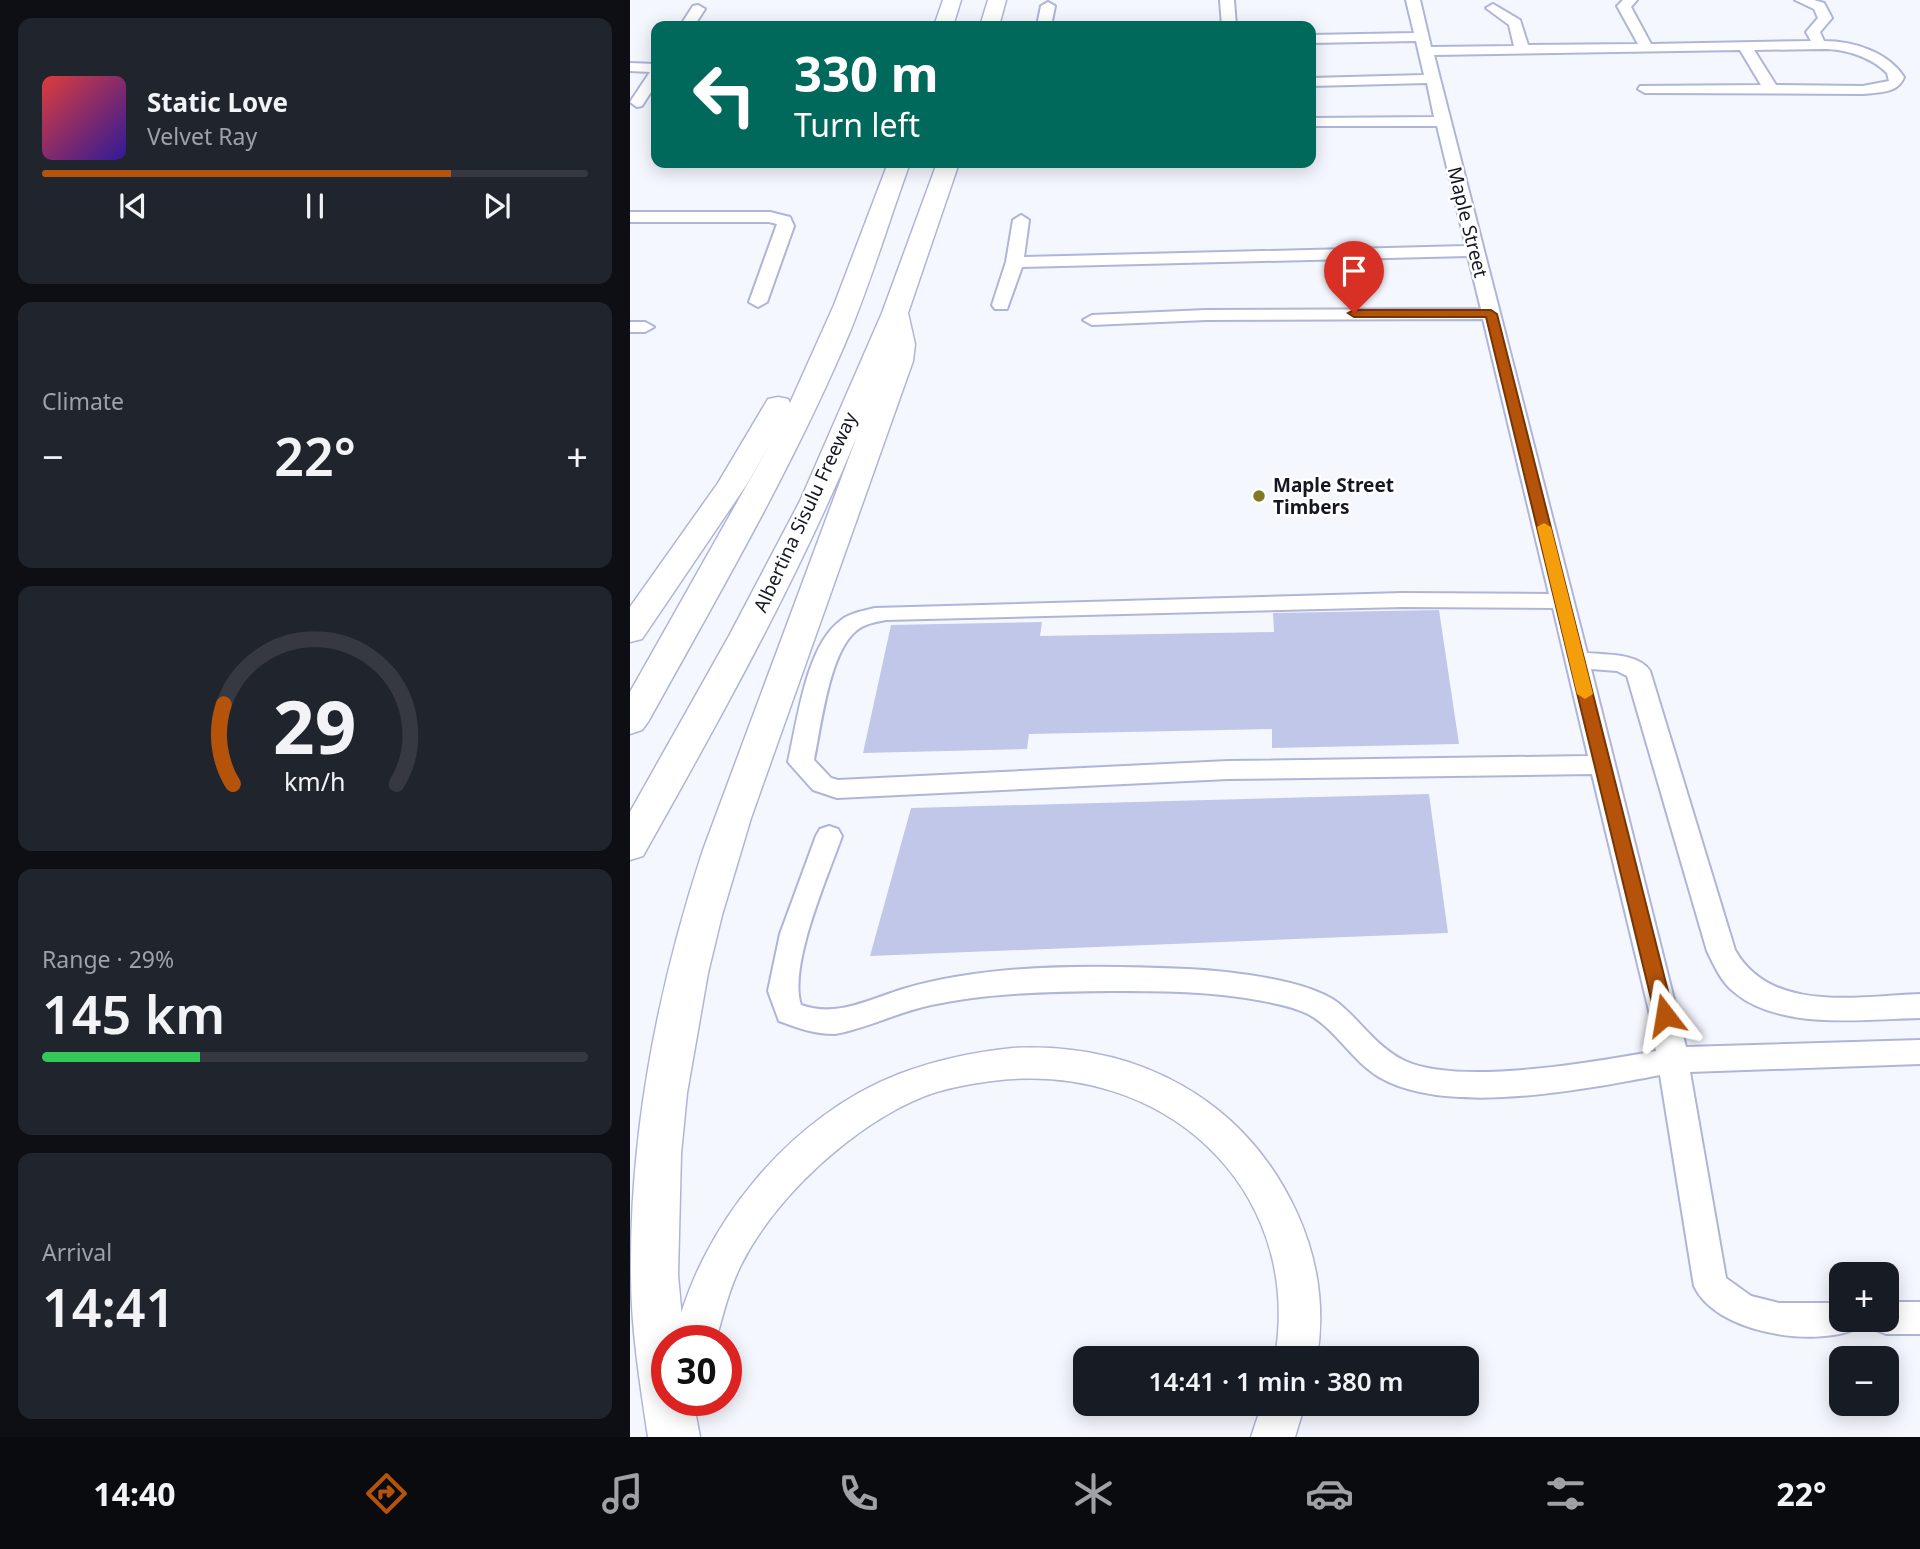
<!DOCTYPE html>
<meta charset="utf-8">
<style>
:root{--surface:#171b24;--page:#20242c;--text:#f1f3f6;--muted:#9ea1a6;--line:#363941;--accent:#b45309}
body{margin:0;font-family:"Noto Sans",sans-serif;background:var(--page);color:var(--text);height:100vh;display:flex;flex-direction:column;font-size:26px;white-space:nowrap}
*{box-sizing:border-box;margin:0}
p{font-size:23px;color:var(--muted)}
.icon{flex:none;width:38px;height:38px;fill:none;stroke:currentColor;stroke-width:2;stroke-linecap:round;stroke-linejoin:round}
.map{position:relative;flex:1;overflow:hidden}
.sheet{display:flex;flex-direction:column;gap:18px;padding:18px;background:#0d0f14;width:630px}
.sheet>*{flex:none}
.banner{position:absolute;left:21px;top:21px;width:665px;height:147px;border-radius:14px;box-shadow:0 4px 18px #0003;background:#00695c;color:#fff;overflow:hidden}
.fabs{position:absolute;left:1199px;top:1262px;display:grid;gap:14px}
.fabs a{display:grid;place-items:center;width:70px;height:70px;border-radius:14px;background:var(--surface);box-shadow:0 4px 18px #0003;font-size:35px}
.speed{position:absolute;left:21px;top:1325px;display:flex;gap:14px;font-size:35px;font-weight:700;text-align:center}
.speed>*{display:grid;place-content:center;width:91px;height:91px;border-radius:50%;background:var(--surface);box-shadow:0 4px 18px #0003;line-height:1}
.speed .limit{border:10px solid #d22;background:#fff;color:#111}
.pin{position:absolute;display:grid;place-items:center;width:60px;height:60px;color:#fff;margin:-72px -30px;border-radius:50% 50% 50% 0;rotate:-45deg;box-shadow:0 0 7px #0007}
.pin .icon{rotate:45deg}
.me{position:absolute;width:77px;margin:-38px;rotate:346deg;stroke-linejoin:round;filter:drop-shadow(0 0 5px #0008)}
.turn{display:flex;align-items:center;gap:24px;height:147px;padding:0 28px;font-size:32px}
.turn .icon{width:91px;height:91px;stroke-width:2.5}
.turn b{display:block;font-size:49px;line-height:60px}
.big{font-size:52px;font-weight:600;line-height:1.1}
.sheet .widget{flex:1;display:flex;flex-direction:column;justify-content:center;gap:10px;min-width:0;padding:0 24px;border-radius:14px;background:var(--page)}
.sheet .dial{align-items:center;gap:0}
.dial svg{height:182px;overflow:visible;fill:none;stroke:var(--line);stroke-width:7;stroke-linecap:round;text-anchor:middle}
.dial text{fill:var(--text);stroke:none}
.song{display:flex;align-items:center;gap:21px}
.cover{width:84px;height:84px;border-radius:10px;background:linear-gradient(135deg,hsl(0 70% 55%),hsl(250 70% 35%))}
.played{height:7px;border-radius:4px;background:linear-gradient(90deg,var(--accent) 75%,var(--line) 75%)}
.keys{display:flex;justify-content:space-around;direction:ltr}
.heat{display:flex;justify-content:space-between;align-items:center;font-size:38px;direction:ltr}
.charge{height:10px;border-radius:5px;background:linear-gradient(90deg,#34c759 29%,var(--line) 0)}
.trip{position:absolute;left:443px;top:1346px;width:406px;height:70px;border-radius:14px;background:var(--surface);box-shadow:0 4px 18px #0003;font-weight:600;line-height:70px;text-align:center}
.menu{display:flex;height:112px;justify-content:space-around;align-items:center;background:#090b0e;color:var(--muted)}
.menu .icon{width:49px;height:49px}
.menu .active{color:var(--accent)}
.menu b{font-size:32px;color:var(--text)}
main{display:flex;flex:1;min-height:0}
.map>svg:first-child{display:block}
.building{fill:#c0c7e9}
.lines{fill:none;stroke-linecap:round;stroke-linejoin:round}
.minor-casing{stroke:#afb5d8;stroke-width:4}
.major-casing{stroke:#afb5d8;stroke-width:3}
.highway-casing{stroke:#afb5d8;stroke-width:3}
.minor{fill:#fff;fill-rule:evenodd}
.major{fill:#fff;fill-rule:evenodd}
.highway{fill:#fff;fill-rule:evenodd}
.route{fill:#b45309;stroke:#753606;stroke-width:2}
.slow{fill:#f59e0b}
.poi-dot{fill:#807b22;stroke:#fff;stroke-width:2.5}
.labels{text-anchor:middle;stroke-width:5;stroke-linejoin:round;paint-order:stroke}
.street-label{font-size:19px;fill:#151724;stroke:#fff}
.poi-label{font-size:19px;font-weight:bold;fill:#151724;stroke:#fff;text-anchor:start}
</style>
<main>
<section class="sheet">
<div class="widget">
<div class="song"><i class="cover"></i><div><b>Static Love</b><p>Velvet Ray</p></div></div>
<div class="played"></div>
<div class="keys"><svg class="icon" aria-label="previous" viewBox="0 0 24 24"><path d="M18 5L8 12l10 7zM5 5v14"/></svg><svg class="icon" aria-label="pause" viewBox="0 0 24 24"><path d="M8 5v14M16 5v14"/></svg><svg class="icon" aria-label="next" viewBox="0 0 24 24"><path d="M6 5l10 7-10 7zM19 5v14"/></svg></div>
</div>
<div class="widget"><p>Climate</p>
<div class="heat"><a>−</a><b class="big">22°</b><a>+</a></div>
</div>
<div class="widget dial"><svg viewBox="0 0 100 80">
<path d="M14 69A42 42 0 1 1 86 69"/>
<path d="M14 69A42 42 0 0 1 10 34" stroke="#b45309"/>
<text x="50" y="56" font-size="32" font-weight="700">29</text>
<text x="50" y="72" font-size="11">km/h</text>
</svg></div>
<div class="widget"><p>Range · 29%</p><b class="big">145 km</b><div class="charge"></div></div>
<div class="widget"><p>Arrival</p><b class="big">14:41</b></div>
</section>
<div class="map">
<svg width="1290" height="1437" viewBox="0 0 1290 1437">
<rect width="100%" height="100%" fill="#f5f7fe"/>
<path class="building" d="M 809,610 L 829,744 L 642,748 L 642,729 L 399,734 L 397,749 L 233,753 L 261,625 L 412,622 L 410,636 L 644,632 L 643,613 Z
M 799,794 L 818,933 L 240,956 L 281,808 Z"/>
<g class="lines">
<g class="minor-casing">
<path id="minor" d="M 590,0 L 604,0 L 606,26 L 592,26 Z
M 776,0 L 790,0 L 801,47 L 884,46 L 879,25 L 856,8 L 863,4 L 890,20 L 898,45 L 1008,44 L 987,6 L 993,0 L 1007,0 L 1001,7 L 1021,44 L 1181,41 L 1176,32 L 1188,18 L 1184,9 L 1165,0 L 1184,0 L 1194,3 L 1202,18 L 1190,32 L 1194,41 C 1223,41 1258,52 1274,77 C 1268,94 1248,92 1233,94 L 1015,93 L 1008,89 L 1010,86 L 1131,85 L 1110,50 L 804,55 L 957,653 C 976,655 1009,653 1020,671 L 1105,950 C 1141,1014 1229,996 1290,994 L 1290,1018 C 1234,1019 1150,1031 1104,992 C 1091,982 1084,965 1077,951 L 997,676 L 987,671 L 961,669 L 1056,1047 L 1290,1040 L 1290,1064 L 1060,1072 L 1096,1278 L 1121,1296 L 1149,1303 L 1211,1303 L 1211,1320 L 1228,1320 L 1223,1330 C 1180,1347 1085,1332 1064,1286 L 1030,1075 C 956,1089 817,1117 749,1077 C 722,1061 706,1029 678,1014 C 664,1007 648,1004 633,1001 C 582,991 531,991 480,991 C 420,992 360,992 301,1005 C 268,1012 238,1028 205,1034 C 184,1034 168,1028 149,1021 L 138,991 L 150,934 L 186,836 L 190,829 L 199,826 L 208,829 L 212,836 C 198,876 158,966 171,1005 C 207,1018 240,999 273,989 C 361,963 467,965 558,969 C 597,971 675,979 707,1002 C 730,1020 747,1048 775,1061 C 829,1086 966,1062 1026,1051 L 1020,1015 L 962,774 L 598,779 L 207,798 L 183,790 L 158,762 C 167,723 176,646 210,621 C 219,613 233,611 245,608 L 772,593 L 919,594 L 853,319 L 576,320 L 462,325 L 453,320 L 462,315 L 576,310 L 851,309 L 838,256 L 392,267 L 377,309 L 365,309 L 362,305 L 376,262 L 383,220 L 391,215 L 399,220 L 394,257 L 836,246 L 807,126 L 681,126 L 681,118 L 804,117 L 797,83 L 681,86 L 681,78 L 794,75 L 786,41 L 681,43 L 681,35 L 784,33 ZM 1193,49 C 1216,49 1241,57 1257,73 L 1259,81 L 1233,86 L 1146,85 L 1124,50 ZM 772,607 L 923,608 L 958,756 L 598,761 L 208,780 L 201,778 L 184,760 C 191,727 199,653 226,631 C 234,624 245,622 256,620 Z
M 418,2 L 425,6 L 421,26 L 407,26 L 411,6 Z
M 68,5 L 75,9 L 64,26 L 50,26 L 63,6 Z
M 0,63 L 26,64 L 26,84 L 12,106 L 7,107 L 0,102 L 20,72 L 0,71 Z
M 0,212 L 140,212 L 160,217 L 164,226 L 137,302 L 128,307 L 119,302 L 147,224 L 139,222 L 0,222 Z
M 0,322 L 15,322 L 24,327 L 15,332 L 0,332 Z
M 1256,1302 L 1290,1302 L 1290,1334 L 1256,1334 L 1244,1329 L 1240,1320 L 1256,1320 Z"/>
</g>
<g class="major-casing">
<path id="major" d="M 383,1048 C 507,1042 615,1099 667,1213 C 688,1259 695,1308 687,1358 L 645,1358 C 674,1185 530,1059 362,1081 C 339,1084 316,1088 295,1096 C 224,1124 145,1197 111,1265 C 99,1289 93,1315 86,1340 L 44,1340 C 69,1227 160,1116 269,1074 C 306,1060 343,1052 383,1048 Z
M 632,1404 L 675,1404 L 665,1437 L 621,1437 Z"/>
</g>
<g class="highway-casing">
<path id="highway" d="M 313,0 L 331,0 L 323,26 L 304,26 Z
M 358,0 L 376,0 L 369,26 L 350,26 Z
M 258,163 L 280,163 C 257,226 238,292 211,353 C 155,481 85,601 18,722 L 12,730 L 0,734 L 0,692 L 140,444 L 117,484 L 12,639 L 0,642 L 0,607 L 88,483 L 138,399 L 148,397 L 158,399 L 160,403 L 204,305 Z
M 307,163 L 329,163 L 278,313 L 285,344 L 283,361 L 121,818 L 92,915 L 78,973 L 57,1093 L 51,1154 L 48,1275 L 54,1340 L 37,1340 L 37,1400 L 63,1400 L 70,1437 L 18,1437 C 10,1383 1,1329 1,1273 C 0,1129 28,987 73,850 L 227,436 C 167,581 90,719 13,856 L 0,860 L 0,812 L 99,636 L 170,501 L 252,313 Z"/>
</g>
<use href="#minor" class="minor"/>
<use href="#major" class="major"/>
<use href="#highway" class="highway"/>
</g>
<path class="route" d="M 861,310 L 867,314 L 1044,1015 L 1041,1020 L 1035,1023 L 1028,1020 L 1025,1015 L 856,317 L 724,317 L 718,313 L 724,310 Z"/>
<path class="slow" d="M 914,523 L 921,527 L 963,694 L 955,699 L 947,694 L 907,527 Z"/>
<circle class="poi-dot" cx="629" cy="496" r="7"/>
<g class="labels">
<g class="street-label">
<text transform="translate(838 222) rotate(76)" y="7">Maple Street</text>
<text transform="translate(175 512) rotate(-65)" y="7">Albertina Sisulu Freeway</text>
</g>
<g class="poi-label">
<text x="643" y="492">Maple Street<tspan x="643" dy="22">Timbers</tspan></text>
</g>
</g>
</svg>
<div class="fabs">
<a>+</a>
<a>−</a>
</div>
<div class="speed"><div class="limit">30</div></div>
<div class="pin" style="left:724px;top:313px;background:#d93025"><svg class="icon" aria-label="arrive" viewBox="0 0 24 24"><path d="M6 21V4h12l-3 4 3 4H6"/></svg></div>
<svg class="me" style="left:1035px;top:1015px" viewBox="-20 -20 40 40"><path d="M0-17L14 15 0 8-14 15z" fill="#b45309" stroke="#fff" stroke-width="4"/></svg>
<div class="trip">14:41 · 1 min · 380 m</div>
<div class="banner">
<div class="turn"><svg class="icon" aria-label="left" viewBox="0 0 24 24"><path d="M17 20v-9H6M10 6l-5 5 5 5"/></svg><div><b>330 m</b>Turn left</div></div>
</div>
</div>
</main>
<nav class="menu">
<b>14:40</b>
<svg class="icon active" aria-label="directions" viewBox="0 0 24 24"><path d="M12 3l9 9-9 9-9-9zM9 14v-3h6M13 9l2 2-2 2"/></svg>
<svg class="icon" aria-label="music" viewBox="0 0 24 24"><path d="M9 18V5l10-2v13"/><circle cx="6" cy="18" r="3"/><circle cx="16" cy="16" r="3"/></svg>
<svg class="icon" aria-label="phone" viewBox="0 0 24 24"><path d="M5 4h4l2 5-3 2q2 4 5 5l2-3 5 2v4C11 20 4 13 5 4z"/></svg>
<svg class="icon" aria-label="climate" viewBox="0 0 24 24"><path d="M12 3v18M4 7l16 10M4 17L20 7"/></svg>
<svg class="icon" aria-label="car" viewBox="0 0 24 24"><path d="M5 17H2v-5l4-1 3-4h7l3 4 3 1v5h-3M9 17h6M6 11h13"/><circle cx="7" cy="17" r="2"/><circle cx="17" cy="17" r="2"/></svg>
<svg class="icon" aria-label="filters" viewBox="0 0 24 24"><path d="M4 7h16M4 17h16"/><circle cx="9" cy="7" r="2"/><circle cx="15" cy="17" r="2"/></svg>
<b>22°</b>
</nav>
